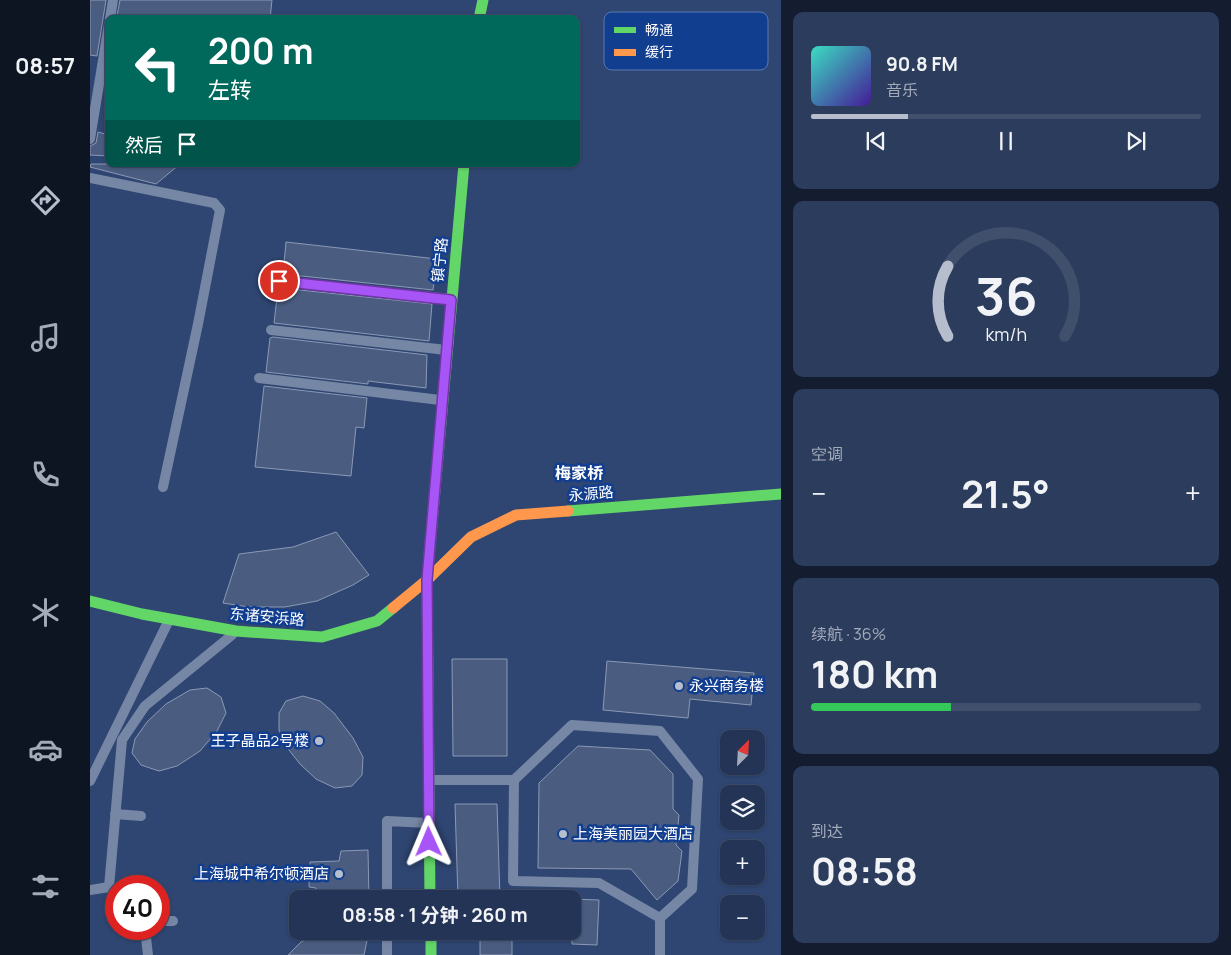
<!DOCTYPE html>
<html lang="zh">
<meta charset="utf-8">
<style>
:root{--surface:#233456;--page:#2b3c5c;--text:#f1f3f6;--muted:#a3aab9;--line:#404f6c;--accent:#b6bece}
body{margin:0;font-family:Manrope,"Noto Sans SC",sans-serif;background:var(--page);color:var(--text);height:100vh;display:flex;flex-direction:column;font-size:19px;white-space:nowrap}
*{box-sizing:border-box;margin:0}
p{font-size:16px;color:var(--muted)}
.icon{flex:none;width:28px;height:28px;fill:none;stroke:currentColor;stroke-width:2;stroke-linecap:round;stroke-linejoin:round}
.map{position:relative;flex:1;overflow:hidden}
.panel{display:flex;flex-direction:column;gap:12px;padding:12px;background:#131d2f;width:450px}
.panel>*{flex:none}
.hud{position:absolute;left:15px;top:15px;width:475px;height:152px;border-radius:10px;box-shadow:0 1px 4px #0004,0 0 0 1px var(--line);background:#00695c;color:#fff;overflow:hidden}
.needle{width:32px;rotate:24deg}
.buttons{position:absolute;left:630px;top:730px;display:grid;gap:10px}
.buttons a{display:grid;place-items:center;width:45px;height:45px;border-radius:10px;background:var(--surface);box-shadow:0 1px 4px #0004,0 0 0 1px var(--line);font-size:25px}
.speed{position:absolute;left:15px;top:875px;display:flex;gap:10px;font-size:25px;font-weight:700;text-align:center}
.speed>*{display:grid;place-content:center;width:65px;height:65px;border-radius:50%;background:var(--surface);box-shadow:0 1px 4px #0004,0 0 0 1px var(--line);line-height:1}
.speed .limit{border:8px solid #d22;background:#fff;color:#111}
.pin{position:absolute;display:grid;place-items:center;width:42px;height:42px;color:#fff;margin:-21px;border:2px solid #fff;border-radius:50%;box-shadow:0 1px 5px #0007}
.me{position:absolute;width:55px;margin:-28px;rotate:359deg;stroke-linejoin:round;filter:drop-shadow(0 0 4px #0008)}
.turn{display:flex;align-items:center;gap:18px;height:105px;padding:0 20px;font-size:22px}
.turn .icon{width:65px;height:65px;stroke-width:2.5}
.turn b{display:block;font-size:35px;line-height:42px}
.then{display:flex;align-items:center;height:48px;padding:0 20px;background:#0003;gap:10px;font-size:19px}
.big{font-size:38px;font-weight:700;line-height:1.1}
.panel .widget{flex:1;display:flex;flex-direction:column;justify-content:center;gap:8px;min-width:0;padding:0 18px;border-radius:10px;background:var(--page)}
.panel .dial{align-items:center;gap:0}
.dial svg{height:130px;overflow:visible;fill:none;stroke:var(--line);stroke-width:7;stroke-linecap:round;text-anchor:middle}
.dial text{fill:var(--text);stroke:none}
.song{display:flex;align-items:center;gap:15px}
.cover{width:60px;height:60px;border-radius:8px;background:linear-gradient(135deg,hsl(170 70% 55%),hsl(260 70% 35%))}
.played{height:5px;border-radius:2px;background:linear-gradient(90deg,var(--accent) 25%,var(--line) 25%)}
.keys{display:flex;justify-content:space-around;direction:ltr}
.heat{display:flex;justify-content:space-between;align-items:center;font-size:28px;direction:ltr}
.charge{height:8px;border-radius:4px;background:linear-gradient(90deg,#34c759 36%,var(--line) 0)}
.trip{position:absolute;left:199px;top:890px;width:292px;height:50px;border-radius:10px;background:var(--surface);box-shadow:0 1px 4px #0004,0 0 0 1px var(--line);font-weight:700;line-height:50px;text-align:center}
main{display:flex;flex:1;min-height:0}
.menu{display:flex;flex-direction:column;width:90px;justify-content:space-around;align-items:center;background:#0e1522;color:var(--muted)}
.menu .icon{width:35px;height:35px}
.menu .on{color:var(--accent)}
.menu b{font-size:22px;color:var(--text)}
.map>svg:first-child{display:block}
.building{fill:#4a5d81;stroke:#8b99b4}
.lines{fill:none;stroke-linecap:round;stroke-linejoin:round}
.lane{stroke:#7687a6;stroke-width:10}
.fast{stroke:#63d668;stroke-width:11}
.slow{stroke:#ff974d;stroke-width:11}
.route-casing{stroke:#6d37a1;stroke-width:12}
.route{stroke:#a855f7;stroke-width:9}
.poi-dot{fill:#b6bece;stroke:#123e8f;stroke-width:2}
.labels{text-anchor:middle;stroke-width:5;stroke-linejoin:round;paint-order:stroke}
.street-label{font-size:15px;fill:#fff;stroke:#123e8f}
.poi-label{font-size:15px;fill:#fff;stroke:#123e8f;text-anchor:start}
.neighbourhood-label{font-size:16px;font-weight:bold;fill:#fff;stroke:#123e8f}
.key{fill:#123e8f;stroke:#5978b1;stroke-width:1}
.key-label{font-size:14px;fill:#fff}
</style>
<main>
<nav class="menu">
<b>08:57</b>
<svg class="icon on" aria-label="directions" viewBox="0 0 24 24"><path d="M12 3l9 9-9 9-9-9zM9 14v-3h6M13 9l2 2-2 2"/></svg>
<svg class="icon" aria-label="music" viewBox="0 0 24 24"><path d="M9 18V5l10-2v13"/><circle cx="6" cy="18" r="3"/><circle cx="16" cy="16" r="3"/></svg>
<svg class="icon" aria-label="phone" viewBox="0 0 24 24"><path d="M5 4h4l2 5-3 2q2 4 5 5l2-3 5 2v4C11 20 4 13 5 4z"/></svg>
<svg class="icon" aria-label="climate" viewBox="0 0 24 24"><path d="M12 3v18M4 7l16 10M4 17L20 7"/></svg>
<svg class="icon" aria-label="car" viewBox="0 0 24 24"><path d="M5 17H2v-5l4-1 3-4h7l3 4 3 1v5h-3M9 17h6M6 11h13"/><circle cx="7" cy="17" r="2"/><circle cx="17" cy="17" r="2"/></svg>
<svg class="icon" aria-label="filters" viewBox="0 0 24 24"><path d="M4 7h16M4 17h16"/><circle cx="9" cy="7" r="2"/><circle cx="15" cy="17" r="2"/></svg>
</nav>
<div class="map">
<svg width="691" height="955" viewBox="0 0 691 955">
<rect width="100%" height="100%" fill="#2f4672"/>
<path class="building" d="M 0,0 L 16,0 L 7,56 L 0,55 Z
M 30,0 L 182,0 L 180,19 L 60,19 L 27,16 Z
M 8,132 L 19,135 L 19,156 L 0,155 L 0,146 L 6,143 Z
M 1,164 L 90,164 L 66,184 L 0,167 Z
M 196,242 L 347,259 L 343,290 L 193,274 Z
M 191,288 L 342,304 L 339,341 L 184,323 L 188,289 Z
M 183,337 L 337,355 L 336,388 L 278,381 L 278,384 L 176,372 L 180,338 Z
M 174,386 L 277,398 L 274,428 L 266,427 L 261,476 L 165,467 Z
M 246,532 L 279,575 L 263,585 L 227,601 L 195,607 L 159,607 L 133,603 L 149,554 L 203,547 Z
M 362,659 L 417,659 L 417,756 L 363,756 Z
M 517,661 L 664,673 L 661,705 L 600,699 L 598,718 L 513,710 Z
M 117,688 L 131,697 L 136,713 L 127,731 L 110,751 L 87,766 L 69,771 L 51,765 L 42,753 L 45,739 L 57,722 L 76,704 L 100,690 Z
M 213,696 L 230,701 L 244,713 L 263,738 L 273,757 L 272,775 L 262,786 L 245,788 L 226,779 L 210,764 L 195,745 L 189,730 L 189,713 L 196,701 Z
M 488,746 L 560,750 L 583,774 L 583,809 L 589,815 L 586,845 L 592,851 L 588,881 L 567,900 L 541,869 L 448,868 L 449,783 Z
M 365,804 L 407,804 L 410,899 L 368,899 Z
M 278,850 L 279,899 L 226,899 L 226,888 L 219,887 L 220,862 L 249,861 L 251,851 Z
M 482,899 L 509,900 L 507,945 L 482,944 Z
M 226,931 L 279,931 L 274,955 L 198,955 L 211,942 L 226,935 Z
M 390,931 L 422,931 L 422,955 L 390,955 Z"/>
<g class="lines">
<path class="lane" d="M 20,19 L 23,0
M 0,139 L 19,24
M 0,178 L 124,203 L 130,210 L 108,324 L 73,487
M 189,281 L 360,299
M 181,330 L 356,350
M 169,378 L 350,400
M 340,780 L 424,780 L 482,725 L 570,731 L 608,779 L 602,889 L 570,918
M 424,780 L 423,881 L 509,883 L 570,918 L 570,955
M 0,781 L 79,620
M 25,814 L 51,816
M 0,890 L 19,887
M 26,894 L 19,887 L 32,740 L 55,706 L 142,635
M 297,899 L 297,821 L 338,823
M 69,921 L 83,921
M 55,929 L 58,955
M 297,955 L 297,931"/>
<path class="fast" d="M 389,19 L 393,0
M 478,511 L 691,494
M 0,601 L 52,614 L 146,631 L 232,637 L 287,621 L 303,608
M 340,899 L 337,580 L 374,164
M 341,931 L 341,955"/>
<path class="slow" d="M 303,608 L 337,580 L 381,537 L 426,515 L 478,511"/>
</g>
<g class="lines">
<g class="route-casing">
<path id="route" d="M 189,281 L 361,300 L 337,580 L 339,842"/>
</g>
<use href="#route" class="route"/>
</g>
<g class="poi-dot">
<circle cx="589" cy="686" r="5"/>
<circle cx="229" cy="741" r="5"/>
<circle cx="473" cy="834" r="5"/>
<circle cx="249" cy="874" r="5"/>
</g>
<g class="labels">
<g class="street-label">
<text transform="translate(350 260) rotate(-84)" y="5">镇宁路</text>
<text transform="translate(501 494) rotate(-5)" y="5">永源路</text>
<text transform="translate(177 617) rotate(5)" y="5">东诸安浜路</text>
</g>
<g class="poi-label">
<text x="599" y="691">永兴商务楼</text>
<text x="219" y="746" text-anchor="end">王子晶品2号楼</text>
<text x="483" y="839">上海美丽园大酒店</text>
<text x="239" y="879" text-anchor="end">上海城中希尔顿酒店</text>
</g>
<g class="neighbourhood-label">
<text x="489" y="479">梅家桥</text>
</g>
</g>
<rect x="514" y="12" width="164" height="58" rx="8" class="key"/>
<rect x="524" y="27" width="22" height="6" fill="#63d668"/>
<rect x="524" y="49" width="22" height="7" fill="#ff974d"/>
<g class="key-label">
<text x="555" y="35">畅通</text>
<text x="555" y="57">缓行</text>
</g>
</svg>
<div class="buttons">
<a><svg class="needle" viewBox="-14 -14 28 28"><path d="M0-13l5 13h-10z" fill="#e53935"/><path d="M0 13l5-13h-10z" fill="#a3aab9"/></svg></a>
<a><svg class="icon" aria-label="layers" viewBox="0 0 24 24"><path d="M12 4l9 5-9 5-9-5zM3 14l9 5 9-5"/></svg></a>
<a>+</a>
<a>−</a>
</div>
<div class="speed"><div class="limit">40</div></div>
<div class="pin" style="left:189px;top:281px;background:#d93025"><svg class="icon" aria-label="arrive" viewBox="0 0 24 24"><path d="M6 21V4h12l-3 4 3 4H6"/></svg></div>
<svg class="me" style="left:339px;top:842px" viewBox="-20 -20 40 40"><path d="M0-17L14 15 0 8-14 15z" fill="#a855f7" stroke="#fff" stroke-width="4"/></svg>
<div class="trip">08:58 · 1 分钟 · 260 m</div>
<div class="hud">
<div class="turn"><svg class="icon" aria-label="left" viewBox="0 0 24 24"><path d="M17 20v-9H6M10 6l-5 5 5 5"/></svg><div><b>200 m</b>左转</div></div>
<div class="then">然后<svg class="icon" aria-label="arrive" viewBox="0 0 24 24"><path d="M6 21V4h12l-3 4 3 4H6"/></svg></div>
</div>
</div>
<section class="panel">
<div class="widget">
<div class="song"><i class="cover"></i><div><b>90.8 FM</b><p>音乐</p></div></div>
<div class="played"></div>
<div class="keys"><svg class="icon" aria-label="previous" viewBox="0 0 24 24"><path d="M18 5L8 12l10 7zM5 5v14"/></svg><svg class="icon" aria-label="pause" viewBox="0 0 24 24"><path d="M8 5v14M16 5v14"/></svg><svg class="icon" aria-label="next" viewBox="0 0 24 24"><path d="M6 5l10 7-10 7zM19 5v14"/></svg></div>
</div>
<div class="widget dial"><svg viewBox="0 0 100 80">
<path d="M14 69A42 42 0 1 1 86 69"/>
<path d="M14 69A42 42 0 0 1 14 26" stroke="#b6bece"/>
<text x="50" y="56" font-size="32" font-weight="700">36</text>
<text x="50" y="72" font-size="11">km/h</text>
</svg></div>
<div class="widget"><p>空调</p>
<div class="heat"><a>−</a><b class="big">21.5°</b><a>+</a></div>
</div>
<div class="widget"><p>续航 · 36%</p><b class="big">180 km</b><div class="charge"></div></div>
<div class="widget"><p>到达</p><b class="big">08:58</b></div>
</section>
</main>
